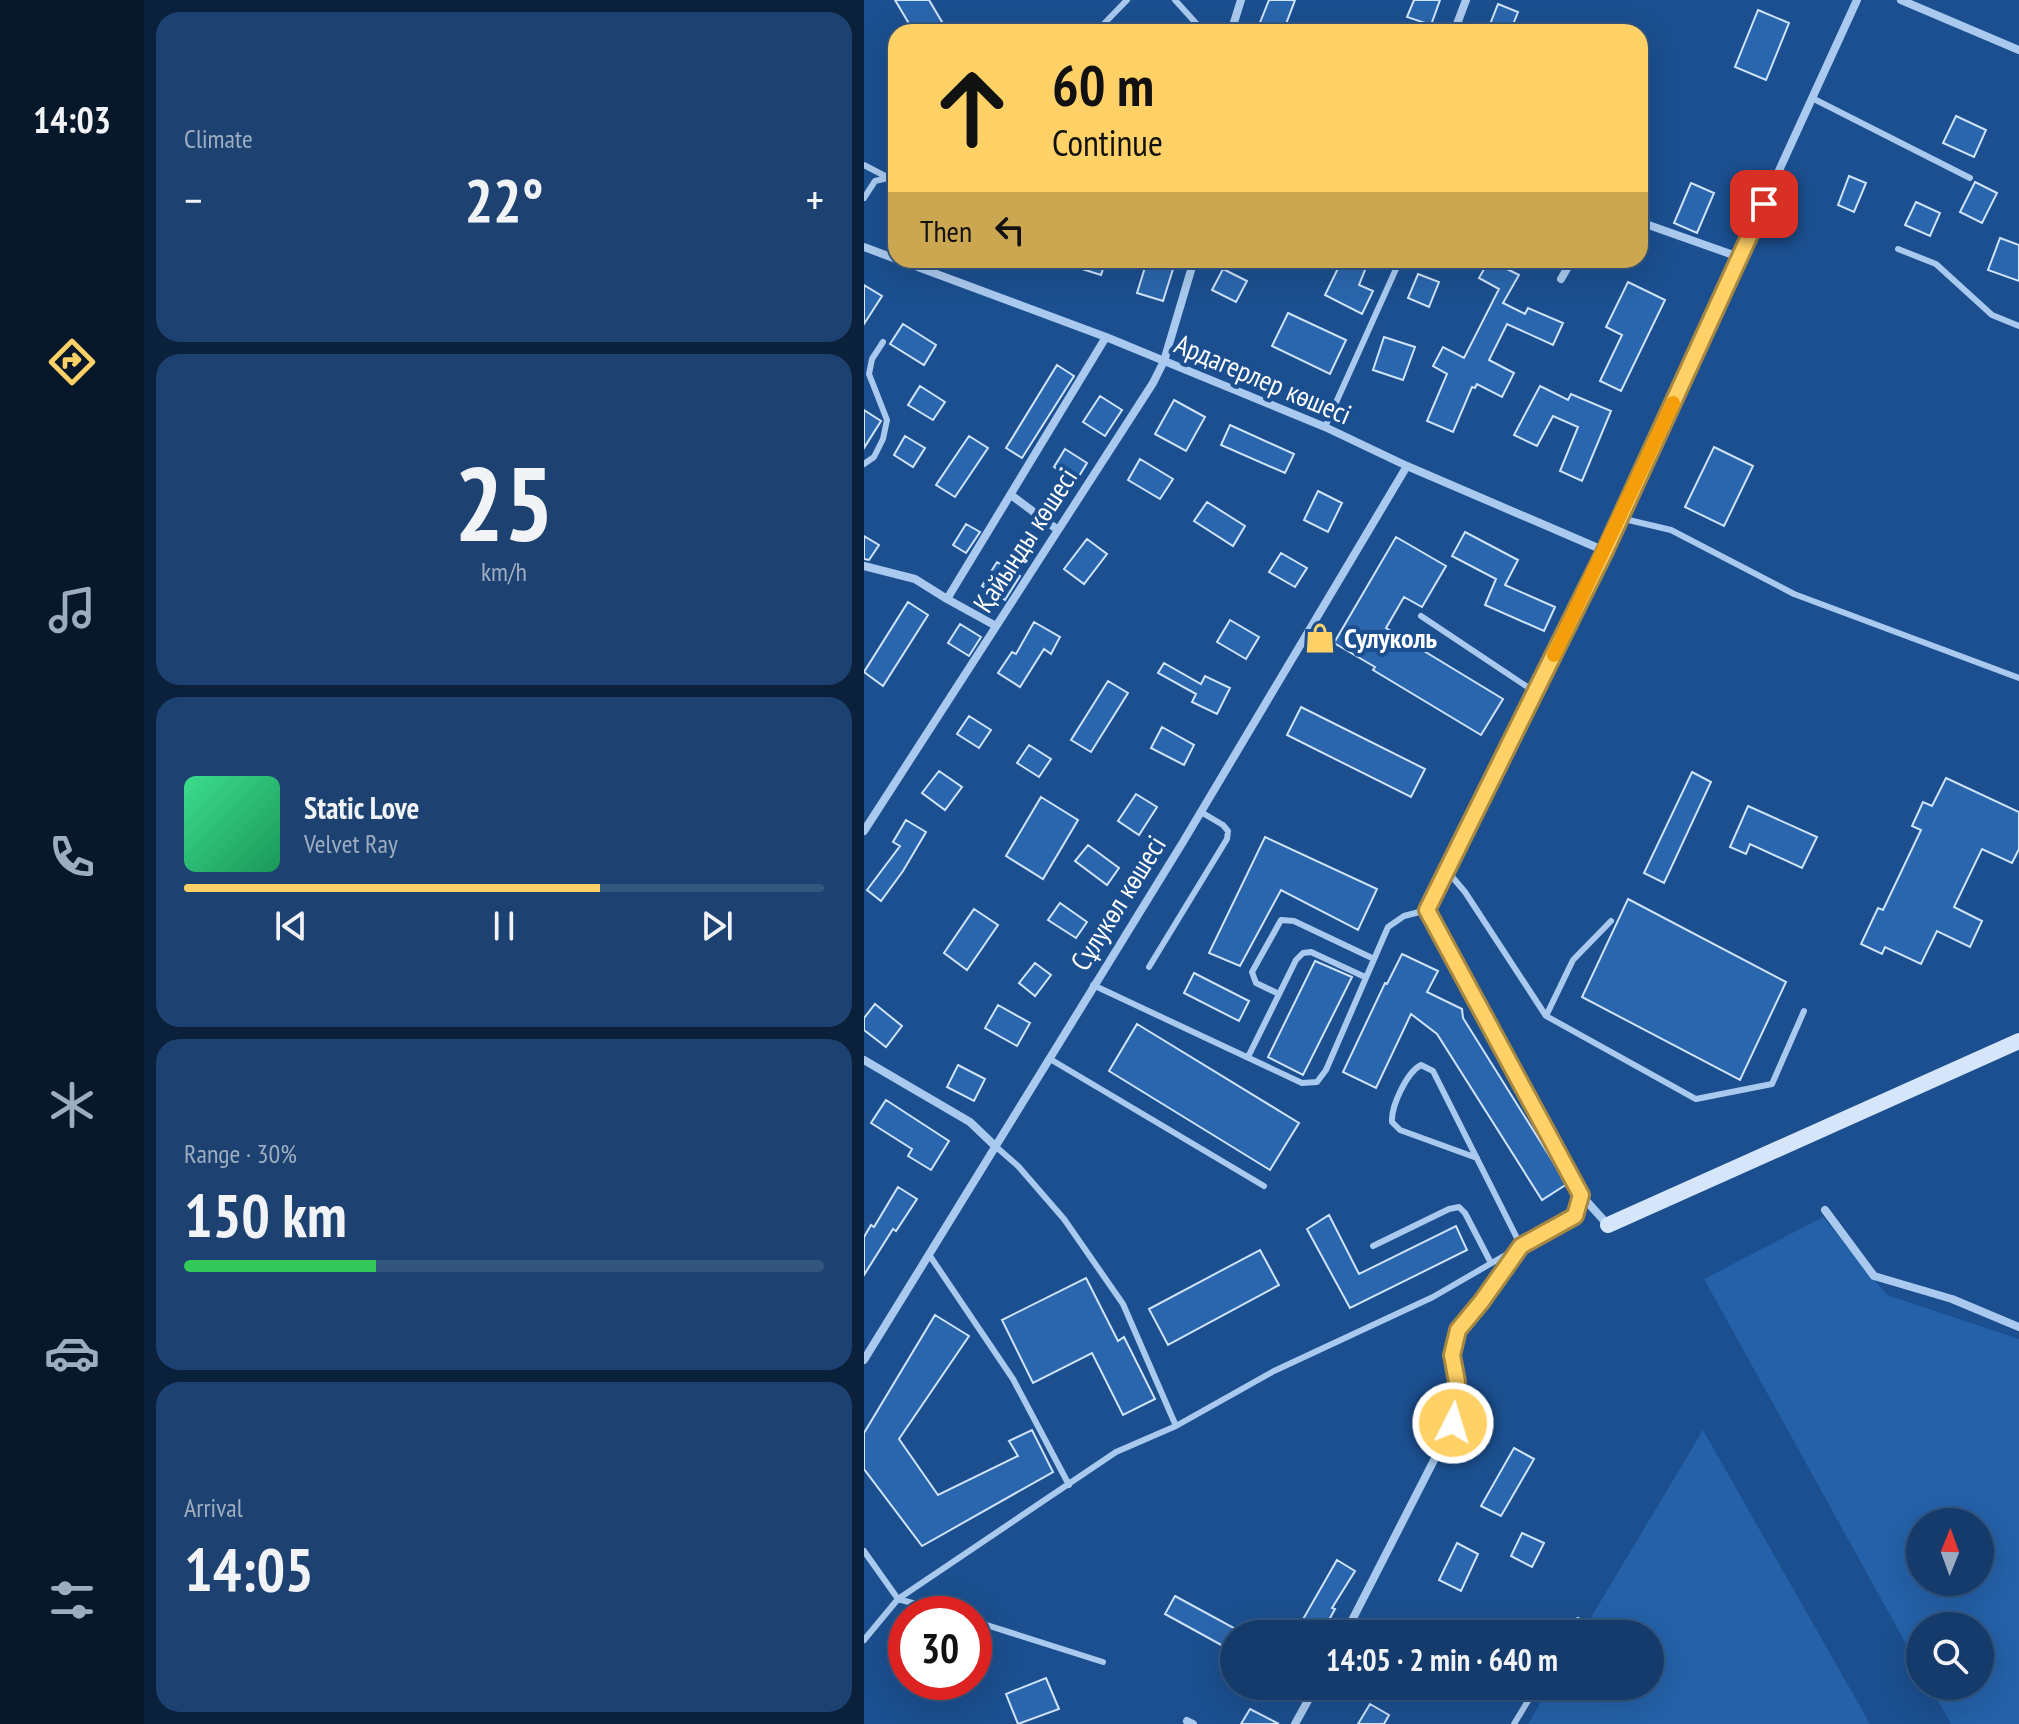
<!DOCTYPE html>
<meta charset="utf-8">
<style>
:root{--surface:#143b6b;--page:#1d4271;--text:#f1f3f6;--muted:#9dadc1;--line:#33557e;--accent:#ffd166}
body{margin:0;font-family:"PT Sans Narrow",sans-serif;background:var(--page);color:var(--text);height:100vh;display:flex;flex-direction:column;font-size:30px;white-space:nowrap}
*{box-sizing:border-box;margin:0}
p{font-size:26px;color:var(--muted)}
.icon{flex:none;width:44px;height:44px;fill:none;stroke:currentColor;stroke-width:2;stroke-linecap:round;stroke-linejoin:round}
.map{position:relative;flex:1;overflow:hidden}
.side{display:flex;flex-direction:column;gap:12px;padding:12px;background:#0b203b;width:720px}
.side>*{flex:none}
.banner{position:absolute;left:24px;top:24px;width:760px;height:244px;border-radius:24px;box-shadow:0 8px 32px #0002,0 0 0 2px var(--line);background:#ffd166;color:#111;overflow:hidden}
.needle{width:52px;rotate:1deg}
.fabs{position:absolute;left:1042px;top:1508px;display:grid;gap:16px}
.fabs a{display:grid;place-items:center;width:88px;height:88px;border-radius:50%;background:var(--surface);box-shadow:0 8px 32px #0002,0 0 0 2px var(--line);font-size:40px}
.speed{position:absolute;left:24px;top:1596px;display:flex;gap:16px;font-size:40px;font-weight:700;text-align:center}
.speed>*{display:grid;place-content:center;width:104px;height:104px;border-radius:50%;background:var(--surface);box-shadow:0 8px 32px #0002,0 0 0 2px var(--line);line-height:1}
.speed .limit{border:12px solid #d22;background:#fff;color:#111}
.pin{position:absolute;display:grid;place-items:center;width:68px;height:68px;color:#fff;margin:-34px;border-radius:16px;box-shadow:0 4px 12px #0006}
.me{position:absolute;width:88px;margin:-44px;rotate:5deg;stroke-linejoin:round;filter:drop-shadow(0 0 6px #0008)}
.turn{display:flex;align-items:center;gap:28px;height:168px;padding:0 32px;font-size:36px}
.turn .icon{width:104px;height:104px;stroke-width:2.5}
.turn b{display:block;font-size:56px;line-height:68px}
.then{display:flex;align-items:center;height:76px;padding:0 32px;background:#0003;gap:16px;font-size:30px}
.big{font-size:60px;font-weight:600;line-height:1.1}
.side .tile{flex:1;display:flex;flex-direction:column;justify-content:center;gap:12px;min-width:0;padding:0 28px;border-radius:24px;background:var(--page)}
.side .dial{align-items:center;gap:0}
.dial b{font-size:104px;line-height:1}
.song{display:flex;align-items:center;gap:24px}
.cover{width:96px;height:96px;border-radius:12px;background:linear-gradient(135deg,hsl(150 70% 55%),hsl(150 70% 35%))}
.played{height:8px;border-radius:4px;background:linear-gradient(90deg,var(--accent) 65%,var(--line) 65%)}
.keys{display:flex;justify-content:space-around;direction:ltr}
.heat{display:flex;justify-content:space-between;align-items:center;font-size:44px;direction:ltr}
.charge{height:12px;border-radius:6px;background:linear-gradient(90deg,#34c759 30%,var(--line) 0)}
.trip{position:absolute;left:356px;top:1620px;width:444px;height:80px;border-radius:40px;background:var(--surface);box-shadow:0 8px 32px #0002,0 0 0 2px var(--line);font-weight:600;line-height:80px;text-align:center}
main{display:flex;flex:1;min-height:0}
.dock{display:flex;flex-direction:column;width:144px;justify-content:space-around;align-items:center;background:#08182b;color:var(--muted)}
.dock .icon{width:56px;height:56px}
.dock .selected{color:var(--accent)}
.dock b{font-size:36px;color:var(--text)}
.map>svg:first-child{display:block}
.green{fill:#2461a8;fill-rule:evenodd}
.building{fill:#2a66ad;stroke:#cfe3fa;stroke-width:2}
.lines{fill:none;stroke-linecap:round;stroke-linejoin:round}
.lane{stroke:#a9c9ee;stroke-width:6}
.street{stroke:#a9c9ee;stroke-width:8}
.secondary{stroke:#d6e6fa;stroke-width:16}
.route-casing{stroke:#a68842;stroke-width:20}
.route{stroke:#ffd166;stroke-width:14}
.slow{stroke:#f59e0b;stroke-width:14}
.labels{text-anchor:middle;stroke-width:8;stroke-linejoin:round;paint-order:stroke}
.street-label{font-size:28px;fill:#fff;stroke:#1b4f8f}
.poi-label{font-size:28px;font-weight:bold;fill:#fff;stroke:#1b4f8f;text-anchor:start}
</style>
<main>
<nav class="dock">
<b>14:03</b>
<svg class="icon selected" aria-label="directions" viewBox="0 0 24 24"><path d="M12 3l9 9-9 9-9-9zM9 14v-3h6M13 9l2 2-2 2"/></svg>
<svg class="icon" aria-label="music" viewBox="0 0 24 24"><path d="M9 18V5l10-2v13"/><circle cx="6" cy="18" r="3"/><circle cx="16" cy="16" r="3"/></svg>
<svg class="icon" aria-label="phone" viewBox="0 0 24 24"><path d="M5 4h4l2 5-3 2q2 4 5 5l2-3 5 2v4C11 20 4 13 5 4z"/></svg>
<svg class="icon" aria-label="climate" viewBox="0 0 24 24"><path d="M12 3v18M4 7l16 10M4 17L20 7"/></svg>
<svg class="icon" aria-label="car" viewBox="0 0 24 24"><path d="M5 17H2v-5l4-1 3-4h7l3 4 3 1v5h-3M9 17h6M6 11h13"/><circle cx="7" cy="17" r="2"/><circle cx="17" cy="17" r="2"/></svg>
<svg class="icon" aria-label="filters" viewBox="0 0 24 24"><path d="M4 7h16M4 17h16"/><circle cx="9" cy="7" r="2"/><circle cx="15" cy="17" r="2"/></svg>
</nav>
<section class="side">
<div class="tile"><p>Climate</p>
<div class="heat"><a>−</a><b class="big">22°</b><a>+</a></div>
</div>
<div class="tile dial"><b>25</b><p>km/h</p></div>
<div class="tile">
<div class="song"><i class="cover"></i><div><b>Static Love</b><p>Velvet Ray</p></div></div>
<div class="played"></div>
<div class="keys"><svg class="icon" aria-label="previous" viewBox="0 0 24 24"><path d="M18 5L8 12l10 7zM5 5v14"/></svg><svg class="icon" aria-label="pause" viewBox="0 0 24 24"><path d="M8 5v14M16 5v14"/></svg><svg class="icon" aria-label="next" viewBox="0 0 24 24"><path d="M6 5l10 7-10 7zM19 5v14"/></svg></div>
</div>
<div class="tile"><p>Range · 30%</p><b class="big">150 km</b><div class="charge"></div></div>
<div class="tile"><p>Arrival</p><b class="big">14:05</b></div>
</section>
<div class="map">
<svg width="1155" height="1724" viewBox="0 0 1155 1724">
<rect width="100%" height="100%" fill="#1b4f8f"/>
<path class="green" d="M 959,1217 L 1023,1295 L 1155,1339 L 1155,1724 L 1087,1724 L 1066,1686 L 1116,1686 L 1116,1626 L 1056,1626 L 1056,1669 L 840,1279 ZM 1056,1522 L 1116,1522 L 1116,1582 L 1056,1582 Z
M 839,1430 L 1006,1724 L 664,1724 L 686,1686 L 786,1686 L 786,1634 L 717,1634 Z"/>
<path class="building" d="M 31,0 L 65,0 L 84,32 L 50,32 Z
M 405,0 L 431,0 L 419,32 L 395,25 Z
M 550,0 L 576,0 L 567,25 L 543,17 Z
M 634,4 L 654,12 L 646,32 L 623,32 Z
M 894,10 L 925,23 L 902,80 L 871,67 Z
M 1092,116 L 1122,130 L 1110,157 L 1079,143 Z
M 985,176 L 1002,183 L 990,212 L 974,205 Z
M 1111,182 L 1133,193 L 1118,223 L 1096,212 Z
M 827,183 L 850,193 L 833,233 L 810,223 Z
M 1052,202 L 1076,213 L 1066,236 L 1041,225 Z
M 1136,238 L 1155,245 L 1155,281 L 1124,270 Z
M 199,260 L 242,260 L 237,275 L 199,263 Z
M 478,260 L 505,260 L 495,285 L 509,291 L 498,314 L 461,295 Z
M 625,260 L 655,275 L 639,303 L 661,314 L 664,308 L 699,323 L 689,345 L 643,324 L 625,360 L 650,373 L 638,397 L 613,384 L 611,388 L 608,387 L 589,432 L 563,421 L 583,374 L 569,366 L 579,347 L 600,358 L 635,289 L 615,278 Z
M 283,261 L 309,269 L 299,301 L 273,293 Z
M 359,269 L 383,281 L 372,302 L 348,290 Z
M 554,274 L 575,282 L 565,307 L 544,298 Z
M 764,282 L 801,300 L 757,391 L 736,381 L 758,335 L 742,327 Z
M 0,285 L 18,296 L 0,324 Z
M 424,313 L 482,340 L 466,374 L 408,346 Z
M 39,324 L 72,345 L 60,365 L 26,344 Z
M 520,337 L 551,347 L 539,380 L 509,370 Z
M 193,365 L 210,376 L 158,458 L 142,448 Z
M 56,386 L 81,402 L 69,420 L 44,405 Z
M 676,386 L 704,400 L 707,394 L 747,411 L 718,481 L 696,471 L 714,427 L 689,416 L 673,446 L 650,435 Z
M 236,396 L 258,410 L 241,436 L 219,422 Z
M 310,400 L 341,417 L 322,451 L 291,434 Z
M 0,410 L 17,421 L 0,448 Z
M 366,425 L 430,454 L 421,473 L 357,445 Z
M 41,436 L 61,448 L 49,467 L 30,455 Z
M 105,436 L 124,448 L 91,497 L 72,485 Z
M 850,447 L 889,466 L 860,526 L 821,507 Z
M 201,449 L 223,463 L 212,481 L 190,467 Z
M 276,459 L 309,479 L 296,499 L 264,480 Z
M 454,491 L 478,503 L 464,532 L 440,520 Z
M 343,502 L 381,526 L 369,546 L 330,521 Z
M 102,524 L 116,532 L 102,553 L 89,545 Z
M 601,532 L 654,560 L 641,585 L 691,607 L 680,631 L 621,605 L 632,579 L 588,556 Z
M 0,536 L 15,545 L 5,560 L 0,559 Z
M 532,537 L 582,566 L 558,607 L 540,597 L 522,628 L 639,699 L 617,735 L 509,670 L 511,667 L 470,643 Z
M 223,539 L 243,554 L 220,584 L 200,569 Z
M 417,553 L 443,568 L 431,587 L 405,572 Z
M 133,562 L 156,576 L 141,600 L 118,586 Z
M 44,602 L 64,615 L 19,686 L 0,672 Z
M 366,620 L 395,637 L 382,659 L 353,642 Z
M 170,622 L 196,637 L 187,654 L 180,649 L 156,687 L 134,673 L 148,652 L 152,654 Z
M 96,624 L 117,637 L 105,656 L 84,643 Z
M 300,663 L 337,684 L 341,676 L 366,688 L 353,714 L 328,702 L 332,694 L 294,673 Z
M 244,681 L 264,693 L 227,752 L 207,740 Z
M 437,707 L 561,769 L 547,797 L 423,735 Z
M 105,716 L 127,730 L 115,748 L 93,734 Z
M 298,727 L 330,745 L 320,765 L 287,748 Z
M 165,745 L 187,759 L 175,777 L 153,763 Z
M 75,771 L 98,787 L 81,810 L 58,793 Z
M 828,772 L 847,782 L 800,883 L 780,873 Z
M 1082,778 L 1155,812 L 1155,849 L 1148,863 L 1118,849 L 1090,907 L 1118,921 L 1106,947 L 1073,931 L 1057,964 L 1021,947 L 1018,954 L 997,944 L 1014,908 L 1019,910 L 1057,830 L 1048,826 L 1059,802 L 1068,806 Z
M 272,794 L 293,807 L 275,835 L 254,821 Z
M 177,797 L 214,820 L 179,879 L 142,856 Z
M 884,806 L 953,837 L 938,868 L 886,844 L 882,854 L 866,847 Z
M 42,820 L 62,832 L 39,871 L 17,901 L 3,890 L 36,846 L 29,842 Z
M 401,837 L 513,889 L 494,930 L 417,890 L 376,966 L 345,953 Z
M 224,845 L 255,868 L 243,885 L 211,861 Z
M 764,899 L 922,982 L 876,1080 L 718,997 Z
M 196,903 L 223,922 L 212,938 L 184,920 Z
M 110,909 L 134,925 L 103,970 L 80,953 Z
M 538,954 L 574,971 L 563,992 L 598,1009 L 599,1018 L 703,1184 L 678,1200 L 573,1034 L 547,1014 L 512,1088 L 479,1072 L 521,983 L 523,984 Z
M 451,961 L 488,977 L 439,1075 L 404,1057 Z
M 171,963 L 187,975 L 171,996 L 155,983 Z
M 330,973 L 385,1001 L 375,1021 L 320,993 Z
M 11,1004 L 38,1026 L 22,1047 L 0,1030 L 0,1018 Z
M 134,1005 L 166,1023 L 153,1046 L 121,1028 Z
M 273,1024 L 435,1123 L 406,1170 L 245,1071 Z
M 94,1065 L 121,1079 L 110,1101 L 83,1087 Z
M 22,1100 L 85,1141 L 67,1170 L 44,1156 L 48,1149 L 7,1123 Z
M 34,1187 L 53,1199 L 32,1231 L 29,1229 L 0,1275 L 0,1237 L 7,1225 L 10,1227 Z
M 465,1215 L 495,1274 L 592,1226 L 603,1250 L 486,1308 L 443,1229 Z
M 396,1250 L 415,1285 L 304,1345 L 285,1309 Z
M 222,1278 L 254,1341 L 260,1337 L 291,1399 L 259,1415 L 228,1353 L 169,1383 L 138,1320 Z
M 71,1315 L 105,1336 L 35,1439 L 74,1495 L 154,1456 L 145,1441 L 168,1430 L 189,1472 L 58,1546 L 0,1469 L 0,1433 Z
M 650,1448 L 670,1459 L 637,1516 L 617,1506 Z
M 658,1533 L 680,1543 L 668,1567 L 647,1556 Z
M 593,1543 L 614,1554 L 597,1591 L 575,1580 Z
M 473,1560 L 491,1571 L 468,1608 L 471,1609 L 459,1631 L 438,1621 Z
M 311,1596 L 370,1628 L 370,1652 L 301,1614 Z
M 549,1619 L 575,1634 L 540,1634 Z
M 182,1678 L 195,1709 L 154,1724 L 142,1694 Z
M 506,1704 L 525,1715 L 520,1724 L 494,1724 Z
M 386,1709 L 415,1724 L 377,1724 Z"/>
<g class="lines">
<path class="lane" d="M 311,0 L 340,32
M 232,32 L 263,0
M 948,98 L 1106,178
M 0,165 L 23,177
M 0,198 L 11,181 L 32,176
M 1034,249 L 1072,264 L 1128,315 L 1155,326
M 461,427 L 536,260
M 0,464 L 10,457 L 19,439 L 23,420 L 5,374 L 8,359 L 19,342
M 756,518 L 807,530 L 930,594 L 1155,678
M 557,616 L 671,692
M 584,872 L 601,892 L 682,1016 L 832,1099 L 908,1084 L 940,1011
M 285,967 L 363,839 L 364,831 L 359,825 L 337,812
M 229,985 L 438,1083 L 453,1082 L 462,1070 L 524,927 L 540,916 L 563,910
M 415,994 L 392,983 L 388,972 L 417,920 L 430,921 L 508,958
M 682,1016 L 709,960 L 747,921
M 384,1057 L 432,960 L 439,953 L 447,952 L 501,977
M 186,1059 L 400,1186
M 130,1145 L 154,1166 L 200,1219 L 259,1304 L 312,1426
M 509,1246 L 585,1209 L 595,1207 L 601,1213 L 627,1263
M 66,1256 L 149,1379 L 205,1485
M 0,1551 L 34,1599 L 252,1452 L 312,1426 L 410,1371 L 569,1297 L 657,1246 L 569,1071 L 557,1065 C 543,1072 527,1106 528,1122 L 536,1130 L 613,1158
M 110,1621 L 239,1662
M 705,1634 L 714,1620
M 0,1640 L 34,1599 L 88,1614
M 650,1724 L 673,1686"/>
<path class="street" d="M 1037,0 L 1155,50
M 367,32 L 377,0
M 590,32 L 602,0
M 776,222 L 875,257
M 0,247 L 32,259
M 35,260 L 242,337 L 461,427 L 543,466 L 741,551
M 697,279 L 708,260
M 147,495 L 194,530
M 0,566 L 51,579 L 83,599
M 132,626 L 83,599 L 242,337
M 0,831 L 289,383 L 300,361 L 330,260
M 0,1060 L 106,1122 L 130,1145
M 961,1210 L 1010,1276 L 1088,1299 L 1155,1327
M 744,1225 L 717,1195 L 563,910 L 741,551 L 993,0
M 0,1360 L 319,842 L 543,466
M 481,1634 L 589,1423 L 593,1382 L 588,1355 L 594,1330 L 618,1301 L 657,1246 L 711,1216 L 717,1195
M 323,1721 L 329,1724
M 431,1724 L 452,1686"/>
<path class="secondary" d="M 744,1225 L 1155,1041"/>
</g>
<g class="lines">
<g class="route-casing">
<path id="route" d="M 589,1423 L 593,1382 L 588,1355 L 594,1330 L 618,1301 L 657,1246 L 711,1216 L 717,1195 L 563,910 L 741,551 L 900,204"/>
</g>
<use href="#route" class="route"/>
<path class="slow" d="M 690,655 L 809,403"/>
</g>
<defs>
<g id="shop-bare" transform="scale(2.4)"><path d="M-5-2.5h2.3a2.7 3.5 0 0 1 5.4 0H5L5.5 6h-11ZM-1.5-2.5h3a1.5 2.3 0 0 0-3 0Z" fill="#ffd166" stroke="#1b4f8f" stroke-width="2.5" paint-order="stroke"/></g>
</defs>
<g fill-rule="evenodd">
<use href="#shop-bare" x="456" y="638"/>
</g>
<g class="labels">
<g class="street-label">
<text transform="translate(399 379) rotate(23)" y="10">Ардагерлер көшесі</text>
<text transform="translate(161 540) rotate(-57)" y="10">Қайыңды көшесі</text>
<text transform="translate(254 903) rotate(-58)" y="10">Сұлукөл көшесі</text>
</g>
<g class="poi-label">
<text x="480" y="648">Сулуколь</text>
</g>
</g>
</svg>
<div class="fabs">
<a><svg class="needle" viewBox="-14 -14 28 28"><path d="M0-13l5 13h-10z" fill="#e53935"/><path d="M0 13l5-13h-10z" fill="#9dadc1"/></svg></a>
<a><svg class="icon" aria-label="search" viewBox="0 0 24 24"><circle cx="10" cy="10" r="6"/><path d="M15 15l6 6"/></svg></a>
</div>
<div class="speed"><div class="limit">30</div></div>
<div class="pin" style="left:900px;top:204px;background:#d93025"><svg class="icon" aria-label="arrive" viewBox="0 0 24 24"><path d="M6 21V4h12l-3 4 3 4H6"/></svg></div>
<svg class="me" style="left:589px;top:1423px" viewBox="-20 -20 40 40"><circle r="17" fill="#ffd166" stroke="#fff" stroke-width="3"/><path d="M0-11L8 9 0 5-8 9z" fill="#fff"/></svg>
<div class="trip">14:05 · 2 min · 640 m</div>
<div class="banner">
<div class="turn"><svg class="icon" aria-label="ahead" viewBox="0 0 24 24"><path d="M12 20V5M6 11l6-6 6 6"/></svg><div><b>60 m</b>Continue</div></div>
<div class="then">Then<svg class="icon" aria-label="left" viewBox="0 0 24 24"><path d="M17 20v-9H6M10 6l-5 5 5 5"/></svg></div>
</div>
</div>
</main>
